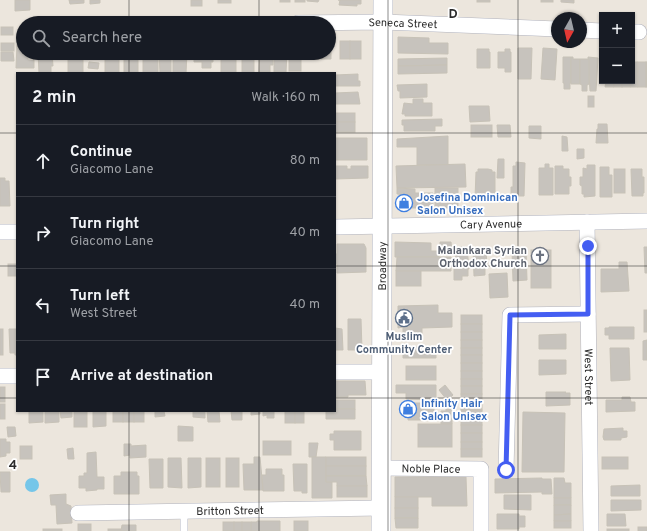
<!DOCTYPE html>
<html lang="en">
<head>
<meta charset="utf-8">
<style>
  :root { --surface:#171b24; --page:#20242c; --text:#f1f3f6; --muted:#9ea1a6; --line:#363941 }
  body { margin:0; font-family:Overpass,sans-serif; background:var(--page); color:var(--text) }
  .controls { position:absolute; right:12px; top:12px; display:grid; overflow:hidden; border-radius:0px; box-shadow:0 1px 3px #0004 }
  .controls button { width:36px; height:36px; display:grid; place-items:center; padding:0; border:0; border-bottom:1px solid var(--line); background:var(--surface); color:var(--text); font:20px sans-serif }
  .compass { position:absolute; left:551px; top:12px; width:36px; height:36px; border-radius:50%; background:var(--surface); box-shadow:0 1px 3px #0004; rotate:188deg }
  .stop { position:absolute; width:12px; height:12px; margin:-9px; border:3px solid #445ef2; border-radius:50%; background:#fff }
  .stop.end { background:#445ef2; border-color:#fff; box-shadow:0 1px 4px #0008 }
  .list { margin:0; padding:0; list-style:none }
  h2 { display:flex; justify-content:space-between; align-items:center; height:52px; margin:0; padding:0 16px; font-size:17px }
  h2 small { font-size:13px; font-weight:400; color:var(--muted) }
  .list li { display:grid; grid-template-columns:26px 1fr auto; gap:12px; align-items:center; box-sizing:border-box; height:72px; padding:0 16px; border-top:1px solid var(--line) }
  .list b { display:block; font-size:15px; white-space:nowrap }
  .list p { margin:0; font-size:13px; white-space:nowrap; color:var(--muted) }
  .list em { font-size:13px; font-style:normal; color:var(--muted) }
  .icon { flex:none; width:22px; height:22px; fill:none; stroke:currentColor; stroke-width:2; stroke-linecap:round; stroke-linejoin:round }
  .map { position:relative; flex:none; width:647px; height:531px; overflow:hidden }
  .search { position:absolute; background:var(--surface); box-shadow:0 1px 3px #0004; left:16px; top:16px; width:320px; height:44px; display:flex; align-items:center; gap:10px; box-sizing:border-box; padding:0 14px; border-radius:22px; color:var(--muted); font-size:15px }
  .panel { position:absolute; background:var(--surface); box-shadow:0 1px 3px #0004; left:16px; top:72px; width:320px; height:340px; border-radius:0px }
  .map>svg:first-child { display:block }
</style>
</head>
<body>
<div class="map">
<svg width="647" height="531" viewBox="0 0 647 531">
  <rect width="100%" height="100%" fill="#ece6dd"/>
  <circle fill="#75c6e9" cx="32" cy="485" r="7"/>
  <g fill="#c7c3bd" stroke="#c7c2b7">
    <path d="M15 0H30V10L15 11Z"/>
    <path d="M69 0H84V3L70 4Z"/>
    <path d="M90 0H100V3L90 4Z"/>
    <rect x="191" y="0" width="11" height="6"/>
    <rect x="218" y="0" width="13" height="3"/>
    <rect x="280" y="0" width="10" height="2"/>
    <rect x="295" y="0" width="10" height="2"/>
    <path d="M307 0H319L318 2 307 1Z"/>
    <path d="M338 0H361V4H357V6L339 5 340 0Z"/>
    <rect x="477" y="0" width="13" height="2"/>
    <rect x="541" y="0" width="12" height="2"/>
    <path d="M561 0H574V3L561 2Z"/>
    <rect x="1" y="27" width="12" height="8"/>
    <path d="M398 37 429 38V43H448V54L398 53Z"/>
    <path d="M329 41H331V59H321V53H329Z"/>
    <rect x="340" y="41" width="10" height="18"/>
    <rect x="350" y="41" width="11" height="18"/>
    <rect x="1" y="43" width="13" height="8"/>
    <path d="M17 44H23V53H28V60H34V68H16Z"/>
    <path d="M518 48H532L531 79H518Z"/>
    <path d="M543 48 557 49 555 80 541 79Z"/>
    <path d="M477 49H489V52H490V68H477Z"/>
    <path d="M505 49H510V52H511V72H505V68H498V52H505Z"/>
    <path d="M1 52H13L14 61H1Z"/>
    <path d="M38 53H52L53 66H51V73H39Z"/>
    <rect x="68" y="53" width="15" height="20"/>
    <rect x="105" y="53" width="14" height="20"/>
    <rect x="124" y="53" width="14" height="20"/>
    <rect x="143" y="53" width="15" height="20"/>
    <path d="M159 53H171V73H160Z"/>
    <path d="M173 53H187L186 73H173Z"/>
    <path d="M194 53H213V62H211V68H202V62H194Z"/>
    <rect x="221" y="53" width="15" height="20"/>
    <rect x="242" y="53" width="12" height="20"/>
    <path d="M260 53H270V56H273V65H270V72H259Z"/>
    <path d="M274 53H287L286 72H274Z"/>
    <rect x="289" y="53" width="12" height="18"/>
    <rect x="310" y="53" width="11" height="6"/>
    <path d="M563 57H571V83H570V89H564V83H563Z"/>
    <path d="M571 57H573V59H580V84H571Z"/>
    <path d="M588 57 598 58 596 91H590Z"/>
    <path d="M447 58V65L398 66V59Z"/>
    <path d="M580 59H589V84L587 85V91H582V85L580 84Z"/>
    <path d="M89 62 99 63 98 69 88 68Z"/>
    <path d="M632 62H638V87H630V81H632Z"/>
    <rect x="638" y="62" width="8" height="25"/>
    <rect x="646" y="62" width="1" height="25"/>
    <path d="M447 65V73L398 74V66Z"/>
    <path d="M358 74V81H360V86H335V75Z"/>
    <path d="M606 81H614V87H605Z"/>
    <rect x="614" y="81" width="8" height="6"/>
    <rect x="622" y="81" width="8" height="6"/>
    <path d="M427 84V97L400 98V91H398L397 85Z"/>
    <path d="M358 92 360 104H335V93Z"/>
    <rect x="588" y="96" width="6" height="11"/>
    <path d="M413 99H423V103H432V116H405V114H402L404 103 413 104Z"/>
    <path d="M469 106H489L490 121 470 122Z"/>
    <rect x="335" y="113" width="20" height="9"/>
    <path d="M442 119V126H435V131H404V125H402V120Z"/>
    <rect x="335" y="122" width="20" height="10"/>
    <path d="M598 124H607L608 143H596L597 129H598Z"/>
    <rect x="471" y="125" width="21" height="12"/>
    <path d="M497 125H510L511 137H498Z"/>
    <path d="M529 126H541V139L529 138Z"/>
    <path d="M448 136V165H417V147H397V139Z"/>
    <path d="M562 136 567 137 568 151H562Z"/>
    <path d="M335 138H367V160H336Z"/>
    <path d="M577 149H584V158L577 159Z"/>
    <path d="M498 159H504V178H497Z"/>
    <path d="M516 162 525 163 524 196H511V187H513V166H516Z"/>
    <path d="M465 164 466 187 397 188 396 166Z"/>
    <path d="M545 164H549V168H553V195H539V168H545Z"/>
    <path d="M587 165H595V196L584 197V194H582V186L580 185V177H583V168L587 169Z"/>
    <path d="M335 166H347V169H351V166H368V178L335 179Z"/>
    <path d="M555 166H563V169H569V177H571V186H569V194H555Z"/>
    <path d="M600 167H609V175H612V197H600Z"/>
    <path d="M478 169H488L492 170V172H495V198H475L476 172H478Z"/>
    <rect x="614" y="169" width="11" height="24"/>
    <path d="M631 169H642V177H644V193H643V196H632Z"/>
    <path d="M0 178H5V181H9L10 206H0Z"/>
    <path d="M397 188 415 189V193H433V208H399V194H397Z"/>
    <rect x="435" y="188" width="23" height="20"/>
    <path d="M395 242 431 243V251H439V257H395Z"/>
    <path d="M440 242H451L452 253 440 254Z"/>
    <path d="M337 244H364L366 248V272L337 273V264H335V254H337Z"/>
    <path d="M459 247H467L469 269H468V276H462V280H454V268H456L455 251 456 249 459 248Z"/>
    <path d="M644 247H647V273H645Z"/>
    <path d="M486 248 487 267H485V275L474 276 473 249Z"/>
    <path d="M526 249 527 280 513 281 512 250Z"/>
    <rect x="531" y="250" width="20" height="38"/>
    <path d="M397 257H451V271H396Z"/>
    <path d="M619 262H627L629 291 601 292V269H619Z"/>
    <rect x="8" y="264" width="9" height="12"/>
    <rect x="396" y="271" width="25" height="15"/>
    <path d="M507 273 508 297 490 298 489 274Z"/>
    <path d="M438 305V313H452V327L422 328V338H403V327L398 328V306Z"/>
    <rect x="644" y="310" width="3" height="22"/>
    <rect x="461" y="315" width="21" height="9"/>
    <path d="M348 319H361L362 350H348Z"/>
    <rect x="461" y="324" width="21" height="8"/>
    <path d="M609 327H634V339H609V335H605V328H609Z"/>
    <path d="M335 328 342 329 343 350H335Z"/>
    <rect x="0" y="329" width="3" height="26"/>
    <path d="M9 329H17V355H15V353H10Z"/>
    <rect x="461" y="332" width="21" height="8"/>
    <path d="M566 334V349H539V335Z"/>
    <rect x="461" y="340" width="21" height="8"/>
    <path d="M647 340V360H643V341Z"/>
    <path d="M402 347H436V358H403V353H402Z"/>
    <rect x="461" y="348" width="21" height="7"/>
    <path d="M610 348H629L630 380 611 381Z"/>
    <rect x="461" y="355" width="21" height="8"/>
    <path d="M539 360H566V374L539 375Z"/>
    <rect x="461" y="363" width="21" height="8"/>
    <rect x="406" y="366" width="30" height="14"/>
    <rect x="461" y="371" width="21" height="8"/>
    <rect x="461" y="379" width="21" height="7"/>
    <path d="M335 381H365L366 395H348V397H335Z"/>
    <path d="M396 385H436V400L406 399V393H396Z"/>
    <path d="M445 385 453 395 447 400 439 390Z"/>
    <rect x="461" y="386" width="21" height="8"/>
    <rect x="0" y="387" width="5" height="15"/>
    <path d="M546 392H566L565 393H570V405L546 406Z"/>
    <rect x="461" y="394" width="21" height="8"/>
    <path d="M622 397H630L631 402H635V411L606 412V400H622Z"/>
    <rect x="335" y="400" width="20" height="9"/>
    <rect x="461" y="402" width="21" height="8"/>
    <path d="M404 403H434V420H408V414H404Z"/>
    <rect x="0" y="404" width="5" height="15"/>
    <path d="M335 409H355V419H326V411H335Z"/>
    <path d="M446 409H452V424H441V411H446Z"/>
    <rect x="461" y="410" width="21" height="8"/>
    <path d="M29 411H43V422L29 423Z"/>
    <path d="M45 411H59V422L45 423Z"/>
    <path d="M60 411H72V417L61 418Z"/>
    <rect x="74" y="411" width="13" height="16"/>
    <path d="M93 411H106V426L93 427Z"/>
    <rect x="113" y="411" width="10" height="11"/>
    <rect x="123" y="411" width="11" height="11"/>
    <rect x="134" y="411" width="10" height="11"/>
    <path d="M155 411H164L165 416 155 417Z"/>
    <path d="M193 411H205V418L193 417Z"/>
    <path d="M207 411H219L220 422H208Z"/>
    <path d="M231 411H242V420H232Z"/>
    <path d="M251 411H260V414L251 415Z"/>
    <path d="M263 411H274V418H267V415L263 416Z"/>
    <rect x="285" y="411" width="10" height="12"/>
    <rect x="295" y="411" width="9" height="12"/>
    <path d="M523 412 565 413 564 472H522Z"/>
    <rect x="461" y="418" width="21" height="7"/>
    <rect x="418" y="424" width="34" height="23"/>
    <rect x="461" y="425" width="21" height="8"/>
    <path d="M178 426 193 427V441H178Z"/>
    <path d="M7 427H15L16 436 8 437Z"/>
    <path d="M623 428V431H627V437L621 438V440H604L603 437 604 429Z"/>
    <path d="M334 431H361V450H334V440H330V434H334Z"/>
    <rect x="461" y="433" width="21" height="9"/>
    <path d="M0 439H6V442H10V453H6V456L0 457Z"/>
    <rect x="263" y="441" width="28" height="14"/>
    <rect x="461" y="442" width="21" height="7"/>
    <path d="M309 443H318L316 457H309Z"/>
    <path d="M124 444H131V446L146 445V457L130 458V455L124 456Z"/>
    <rect x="20" y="446" width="12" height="13"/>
    <path d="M73 448 74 459H68L67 449Z"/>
    <rect x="461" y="449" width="21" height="8"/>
    <path d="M96 452 97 477H104V489H97V490L86 491V488H79V476H84V473H87V453Z"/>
    <path d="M254 457H260L263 490H244L243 464H254Z"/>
    <path d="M312 457H326V482H332V498H312Z"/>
    <rect x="326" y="457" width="40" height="9"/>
    <rect x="602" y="457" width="26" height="12"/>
    <path d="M168 458H181L182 488 168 487Z"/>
    <path d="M188 458H201V487L188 488Z"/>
    <rect x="206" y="458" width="14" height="29"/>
    <rect x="226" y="458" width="13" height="29"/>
    <path d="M149 459H163V488H150Z"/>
    <path d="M293 464H307V493H302V491H294Z"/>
    <rect x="326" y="466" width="40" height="10"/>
    <path d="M266 469H282V475H284V491H263L262 475H266Z"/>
    <path d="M0 472H10V492H1Z"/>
    <path d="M121 472H137V476H139V494H114V476H121Z"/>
    <path d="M326 476H366L367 486H337V482H326Z"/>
    <path d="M395 477H466L467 506H432V497H395Z"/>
    <path d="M542 478V479H551L552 494H542V492L495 493V479Z"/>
    <path d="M554 478H564L565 483H571V498H554Z"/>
    <path d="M640 485V496H611V486Z"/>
    <rect x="337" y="486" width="30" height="11"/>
    <path d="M66 494V504L71 506 72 523 57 524 56 505H51L50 495Z"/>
    <path d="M504 495H531V510L504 509Z"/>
    <rect x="395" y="497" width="23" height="11"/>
    <rect x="554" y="498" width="17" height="7"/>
    <path d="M611 500H641V510L611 511Z"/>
    <path d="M554 505H571V514L554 515Z"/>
    <rect x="395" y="508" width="23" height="10"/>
    <path d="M497 514H519V516H525V527H519V529H497Z"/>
    <path d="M571 514V521H554V515Z"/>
    <path d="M607 514H625L626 526H607Z"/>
    <path d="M395 518H418V528H396Z"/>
    <path d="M257 521H280V531H251V522H257Z"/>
    <rect x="294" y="521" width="14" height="10"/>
    <rect x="554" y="521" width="17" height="7"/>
    <rect x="223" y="522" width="11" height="9"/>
    <rect x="234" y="522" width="8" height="9"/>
    <rect x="242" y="522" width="9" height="9"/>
    <rect x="78" y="524" width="13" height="7"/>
    <path d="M122 525H136V531H121Z"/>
    <rect x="638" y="527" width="9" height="4"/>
    <rect x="43" y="529" width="19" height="2"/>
    <rect x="108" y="529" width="13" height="2"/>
    <rect x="607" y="529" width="22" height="2"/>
  </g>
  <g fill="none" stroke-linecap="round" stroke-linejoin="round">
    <g stroke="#b1b3be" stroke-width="8">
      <path id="service" d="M184 511V531"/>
    </g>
    <g stroke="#b1b3be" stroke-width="16">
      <g id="minor">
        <path id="s1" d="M298 23 383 22 557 29"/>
        <path d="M581 30 602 31"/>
        <path d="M632 32H639"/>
        <path id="s2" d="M587 222 591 531"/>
        <path id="s3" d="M335 227 647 221"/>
        <path d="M0 232H17"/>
        <path d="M335 372H382"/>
        <path d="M0 376H17"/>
        <path id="s4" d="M381 468 481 469V531"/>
        <path d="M506 470 510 315 588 314"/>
        <path id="s5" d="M78 513 381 508"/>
      </g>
    </g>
    <g stroke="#b1b3be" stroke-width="20">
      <g id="tertiary">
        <path id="s6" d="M381 531 383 0"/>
      </g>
    </g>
    <use href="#service" stroke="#fff" stroke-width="7"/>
    <use href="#minor" stroke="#fff" stroke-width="15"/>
    <use href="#tertiary" stroke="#fff" stroke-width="19"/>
  </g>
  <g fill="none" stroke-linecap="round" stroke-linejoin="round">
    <path stroke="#445ef2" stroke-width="5" d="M506 470 510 315 588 314V246"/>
  </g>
  <path fill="none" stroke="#2b2b2b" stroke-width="1" stroke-opacity="0.55" d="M129 0V23M259 0V23M388 0V531M518 0V531M129 53V73M259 53V73M0 133H17M335 133H647M0 266H17M335 266H647M0 398H17M335 398H647M129 411V531M259 411V531"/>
  <defs>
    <g id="shop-ring" transform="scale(0.9)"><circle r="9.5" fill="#fff" stroke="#3f7fe0" stroke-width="1.5"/><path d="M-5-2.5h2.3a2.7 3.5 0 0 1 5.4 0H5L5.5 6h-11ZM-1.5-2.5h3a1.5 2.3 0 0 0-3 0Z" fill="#3f7fe0"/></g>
    <g id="church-ring" transform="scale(0.9)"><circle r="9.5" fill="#fff" stroke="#6b7280" stroke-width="1.5"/><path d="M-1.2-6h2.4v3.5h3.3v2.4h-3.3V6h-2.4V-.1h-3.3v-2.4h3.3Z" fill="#6b7280"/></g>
    <g id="civic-ring" transform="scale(0.9)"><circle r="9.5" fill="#fff" stroke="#5c6f8a" stroke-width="1.5"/><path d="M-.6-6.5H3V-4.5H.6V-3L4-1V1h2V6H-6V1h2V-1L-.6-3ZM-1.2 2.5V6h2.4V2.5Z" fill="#5c6f8a"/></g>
  </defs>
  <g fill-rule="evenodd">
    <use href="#shop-ring" x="404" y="203"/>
    <use href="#church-ring" x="540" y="256"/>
    <use href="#civic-ring" x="404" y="318"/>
    <use href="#shop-ring" x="408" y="409"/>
  </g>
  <g text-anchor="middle" stroke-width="3.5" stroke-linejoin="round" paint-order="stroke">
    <g font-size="11" fill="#2b2b2b" stroke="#fff">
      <text dy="4" stroke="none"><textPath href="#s1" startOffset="105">Seneca Street</textPath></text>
      <text dy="4" stroke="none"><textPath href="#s3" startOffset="156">Cary Avenue</textPath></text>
      <text dy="4" stroke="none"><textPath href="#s6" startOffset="265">Broadway</textPath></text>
      <text dy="4" stroke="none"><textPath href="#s2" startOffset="155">West Street</textPath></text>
      <text dy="4" stroke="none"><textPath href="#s4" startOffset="50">Noble Place</textPath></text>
      <text dy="4" stroke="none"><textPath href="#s5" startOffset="152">Britton Street</textPath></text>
    </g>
    <g font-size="11" font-weight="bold" fill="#366cbe" stroke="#fff" text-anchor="start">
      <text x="417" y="201">Josefina Dominican<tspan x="417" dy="13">Salon Unisex</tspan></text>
      <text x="421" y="407">Infinity Hair<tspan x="421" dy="13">Salon Unisex</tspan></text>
    </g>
    <g font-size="11" font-weight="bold" fill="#5b616d" stroke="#fff" text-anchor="end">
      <text x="527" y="254">Malankara Syrian<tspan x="527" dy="13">Orthodox Church</tspan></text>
    </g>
    <g font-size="11" font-weight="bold" fill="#4e5e75" stroke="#fff">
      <text x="404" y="340">Muslim<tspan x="404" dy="13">Community Center</tspan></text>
    </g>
  </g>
  <g font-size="13" text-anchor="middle" font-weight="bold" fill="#2b2b2b" stroke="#fff" stroke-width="3.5" stroke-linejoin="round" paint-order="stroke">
    <text x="453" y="18">D</text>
    <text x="13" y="469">4</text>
  </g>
</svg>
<div class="controls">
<button>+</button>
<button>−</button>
</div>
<svg class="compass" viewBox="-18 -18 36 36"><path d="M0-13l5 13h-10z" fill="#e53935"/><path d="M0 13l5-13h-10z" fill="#9ea1a6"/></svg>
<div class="stop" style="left:506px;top:470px"></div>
<div class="stop end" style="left:588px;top:246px"></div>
<div class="search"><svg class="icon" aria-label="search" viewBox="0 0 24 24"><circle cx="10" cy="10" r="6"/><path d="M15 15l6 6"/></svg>Search here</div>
<section class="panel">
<h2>2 min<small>Walk · 160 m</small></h2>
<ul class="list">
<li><svg class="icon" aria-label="ahead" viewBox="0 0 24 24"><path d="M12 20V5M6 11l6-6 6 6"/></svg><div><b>Continue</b><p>Giacomo Lane</p></div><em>80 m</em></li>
<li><svg class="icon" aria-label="right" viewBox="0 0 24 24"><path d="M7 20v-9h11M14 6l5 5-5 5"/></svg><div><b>Turn right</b><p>Giacomo Lane</p></div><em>40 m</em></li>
<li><svg class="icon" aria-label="left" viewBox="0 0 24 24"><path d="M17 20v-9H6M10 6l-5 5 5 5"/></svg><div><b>Turn left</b><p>West Street</p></div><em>40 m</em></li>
<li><svg class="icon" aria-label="arrive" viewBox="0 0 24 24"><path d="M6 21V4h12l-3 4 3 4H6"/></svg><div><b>Arrive at destination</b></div></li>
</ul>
</section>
</div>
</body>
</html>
